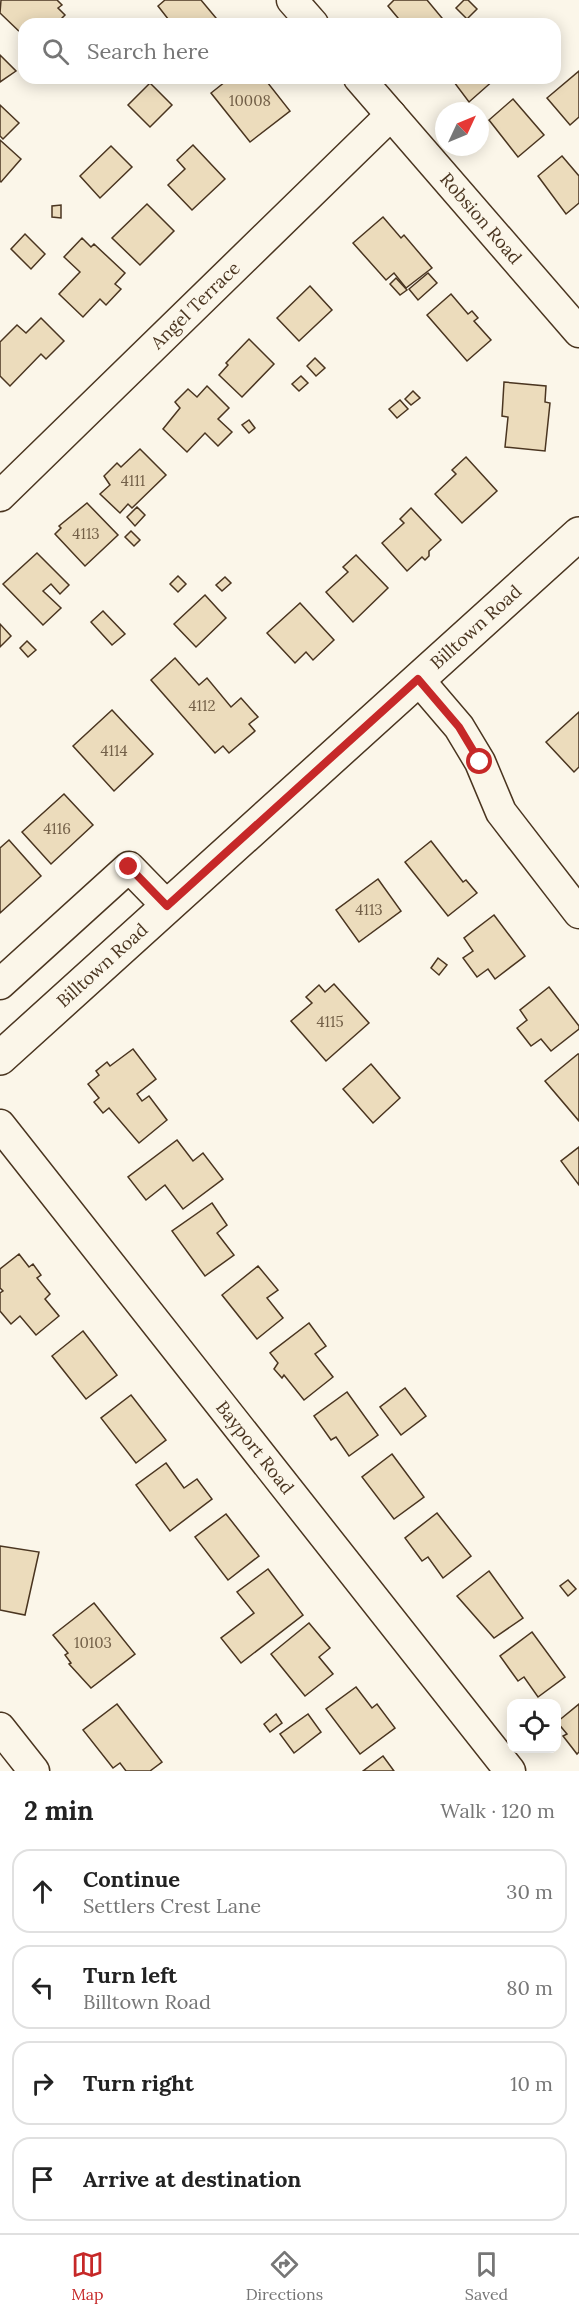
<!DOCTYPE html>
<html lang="en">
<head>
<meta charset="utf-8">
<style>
  :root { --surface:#fff; --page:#f6f6f6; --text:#222; --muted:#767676; --line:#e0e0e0; --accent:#c62828 }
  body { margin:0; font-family:Lora,serif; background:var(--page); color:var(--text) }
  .controls { position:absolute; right:18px; bottom:18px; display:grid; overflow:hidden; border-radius:12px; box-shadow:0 3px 15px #0003 }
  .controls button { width:54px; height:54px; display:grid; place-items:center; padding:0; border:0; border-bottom:2px solid var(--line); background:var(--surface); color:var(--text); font:30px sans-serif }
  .compass { position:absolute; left:435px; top:102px; width:54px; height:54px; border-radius:50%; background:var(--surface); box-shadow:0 3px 15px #0003; rotate:46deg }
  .stop { position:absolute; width:18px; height:18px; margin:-14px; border:4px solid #c62828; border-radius:50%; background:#fff }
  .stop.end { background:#c62828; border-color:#fff; box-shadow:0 2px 6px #0008 }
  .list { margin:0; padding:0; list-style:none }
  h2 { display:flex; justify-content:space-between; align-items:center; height:78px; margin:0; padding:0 24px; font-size:26px }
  h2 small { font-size:20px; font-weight:400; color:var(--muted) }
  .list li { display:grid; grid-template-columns:39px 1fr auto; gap:18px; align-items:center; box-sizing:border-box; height:84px; margin:0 12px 12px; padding:0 12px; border:2px solid var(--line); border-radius:18px }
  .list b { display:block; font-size:22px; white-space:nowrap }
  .list p { margin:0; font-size:20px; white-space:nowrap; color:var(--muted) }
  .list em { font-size:20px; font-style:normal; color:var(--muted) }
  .icon { flex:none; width:33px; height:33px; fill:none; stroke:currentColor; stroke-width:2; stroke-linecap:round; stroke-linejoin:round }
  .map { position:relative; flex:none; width:579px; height:1771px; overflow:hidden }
  .search { position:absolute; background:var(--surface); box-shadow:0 3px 15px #0003; left:18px; right:18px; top:18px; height:66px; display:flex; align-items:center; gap:15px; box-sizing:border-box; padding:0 21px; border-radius:18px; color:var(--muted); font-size:22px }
  .sheet { height:462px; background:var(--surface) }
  nav { display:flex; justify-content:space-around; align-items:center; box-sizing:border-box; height:84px; border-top:2px solid var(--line); background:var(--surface); font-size:16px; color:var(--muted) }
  nav a { display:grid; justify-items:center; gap:3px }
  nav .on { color:var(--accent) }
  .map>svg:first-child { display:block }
</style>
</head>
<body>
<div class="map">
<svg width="579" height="1771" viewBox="0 0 579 1771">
  <rect width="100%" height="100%" fill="#fbf6e9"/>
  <g fill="#ecdcbc" stroke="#4a3520" stroke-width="1.5">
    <path d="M57 0 62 5 58 8 65 15 56 24H24V36L0 13 1 0Z"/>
    <path d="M165 0H201L221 24H172L158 6Z"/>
    <path d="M394 0H427L447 24H403L388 6Z"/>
    <path d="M464 0H468L477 9 467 19 456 8Z"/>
    <path d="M0 55 16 71 0 82Z"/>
    <path d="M579 71V117L570 125 547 98Z"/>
    <path d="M251 78 253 80 264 78 290 111 250 142 211 93 230 78Z"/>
    <path d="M451 78H493L495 79 469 102Z"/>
    <path d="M150 83 172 105 150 127 128 105Z"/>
    <path d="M513 99 544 135 518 157 489 120Z"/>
    <path d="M0 105 19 123 3 139 0 136Z"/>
    <path d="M0 140 21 159 1 182 0 181Z"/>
    <path d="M193 145 225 179 192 210 168 185 185 169 177 160Z"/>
    <path d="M111 146 132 167 100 198 80 176Z"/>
    <path d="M562 156 579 176V203L566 214 538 176Z"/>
    <path d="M147 204 174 231 140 265 112 238Z"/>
    <path d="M61 205V218L52 217V206Z"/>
    <path d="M383 217 401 238 404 235 432 268 406 288 394 273 386 280 353 243Z"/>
    <path d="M25 234 45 254 31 269 11 249Z"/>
    <path d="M82 238 91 247 94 244 125 273 115 284 121 289 106 305 100 299 83 317 59 294 80 272 64 257Z"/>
    <path d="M428 273 437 283 418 300 409 289Z"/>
    <path d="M396 278 407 290 400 295 390 284Z"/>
    <path d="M310 286 332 310 299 341 277 318Z"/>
    <path d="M451 294 468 314 472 311 478 318 474 321 491 340 467 361 427 315Z"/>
    <path d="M41 318 64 341 46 359 41 354 10 386 0 376V342L17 325 26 333Z"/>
    <path d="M249 339 274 364 242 397 219 375 228 365 226 363Z"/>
    <path d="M315 358 325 368 316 376 307 366Z"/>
    <path d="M301 376 308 383 299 391 292 384Z"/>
    <path d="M504 382 546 386 545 402 550 403 545 451 505 447 508 417 502 416Z"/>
    <path d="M207 386 229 408 218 419 232 432 218 446 205 433 187 452 163 429 180 408 175 402 188 389 197 397Z"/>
    <path d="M413 391 420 398 411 405 405 399Z"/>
    <path d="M400 400 408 409 397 418 389 409Z"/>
    <path d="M249 420 255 428 249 433 242 425Z"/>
    <path d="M140 449 166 475 132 508 128 504 120 513 100 494 110 485 104 476 117 463 121 467Z"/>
    <path d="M466 457 497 491 462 523 435 494 456 474 452 470Z"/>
    <path d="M87 503 118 535 85 566 55 534 61 528 59 526Z"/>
    <path d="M137 507 145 515 135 526 127 517Z"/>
    <path d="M411 508 441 540 429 551V556L425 560 422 557 407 571 382 543 404 523 400 519Z"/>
    <path d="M131 531 140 540 134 546 125 537Z"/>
    <path d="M37 553 69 585 60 594 51 584 43 591 61 608 43 625 3 584Z"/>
    <path d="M356 555 388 588 353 622 326 592 348 572 343 567Z"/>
    <path d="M178 576 186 584 178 592 170 584Z"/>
    <path d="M225 577 231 583 222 591 216 585Z"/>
    <path d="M205 595 226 618 196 647 174 624Z"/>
    <path d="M300 603 334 640 313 660 306 652 295 663 267 633Z"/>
    <path d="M103 611 125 634 112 645 91 622Z"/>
    <path d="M0 624 11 636 0 647Z"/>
    <path d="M27 641 36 650 28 657 20 648Z"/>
    <path d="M175 658 199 685 207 678 231 707 241 698 258 717 249 724 255 731 229 753 223 746 215 753 151 680Z"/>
    <path d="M112 710 153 754 114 791 73 746Z"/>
    <path d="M579 712V767L574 772 546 742Z"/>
    <path d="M64 794 93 825 51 864 22 832Z"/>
    <path d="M9 840 41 876 0 913V848Z"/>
    <path d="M431 841 463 882 466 880 477 893 448 916 405 862Z"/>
    <path d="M378 879 401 911 359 942 336 910Z"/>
    <path d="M494 915 525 956 495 979 488 969 477 977 463 958 473 951 464 938Z"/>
    <path d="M438 958 447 965 439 975 431 968Z"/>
    <path d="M334 984 369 1023 326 1061 291 1021 312 1003 306 997 319 985 325 992Z"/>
    <path d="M549 987 579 1026V1029L551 1051 541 1039 531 1046 517 1028 527 1020 520 1010Z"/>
    <path d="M133 1049 156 1079 137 1094 142 1101 149 1096 167 1120 139 1143 109 1108 103 1113 94 1102 99 1098 88 1084 99 1075 96 1071 107 1062 110 1066Z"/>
    <path d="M578 1054H579V1121L545 1081Z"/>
    <path d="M371 1064 400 1098 373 1123 343 1089Z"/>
    <path d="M177 1140 193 1161 203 1153 223 1179 183 1209 165 1185 146 1200 128 1177Z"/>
    <path d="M579 1147V1185L561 1161Z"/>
    <path d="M212 1203 227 1225 217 1233 234 1255 205 1276 172 1231Z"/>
    <path d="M19 1254 29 1267 33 1264 41 1275 37 1278 50 1294 45 1299 59 1316 36 1335 20 1316 11 1324 0 1311V1293L3 1291 0 1288V1269Z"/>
    <path d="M258 1266 278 1290 267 1298 283 1318 257 1339 222 1295Z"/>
    <path d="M309 1323 326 1346 315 1354 333 1377 304 1400 284 1375 282 1378 274 1369 278 1363 270 1353Z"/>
    <path d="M83 1331 117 1375 86 1399 52 1356Z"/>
    <path d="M405 1388 426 1416 401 1435 380 1407Z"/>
    <path d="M347 1392 378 1435 349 1456 336 1437 331 1440 314 1416Z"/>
    <path d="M131 1395 166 1440 136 1463 101 1418Z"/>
    <path d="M392 1454 424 1497 394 1519 362 1477Z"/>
    <path d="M166 1463 184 1488 197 1479 212 1499 170 1531 136 1485Z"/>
    <path d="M437 1513 471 1556 443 1578 428 1557 422 1561 405 1538Z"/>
    <path d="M226 1514 259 1556 228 1580 195 1537Z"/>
    <path d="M0 1546 39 1552 25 1615 0 1610Z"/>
    <path d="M268 1569 303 1615 241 1663 221 1638 254 1613 237 1592Z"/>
    <path d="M489 1571 523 1618 494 1638 457 1596Z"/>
    <path d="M568 1580 576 1589 568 1596 560 1586Z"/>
    <path d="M94 1603 135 1654 91 1688 69 1664 71 1663 65 1655 68 1653 53 1635Z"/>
    <path d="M309 1623 330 1648 319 1657 333 1674 305 1696 271 1654Z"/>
    <path d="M532 1632 565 1677 538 1697 524 1677 518 1681 500 1656Z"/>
    <path d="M356 1687 372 1708 377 1704 395 1728 360 1754 326 1709Z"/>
    <path d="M117 1704 162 1762 150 1771H126L120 1763 113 1768 83 1730Z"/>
    <path d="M579 1704V1752L577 1754 563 1736 567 1734 557 1722Z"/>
    <path d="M276 1714 282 1723 270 1732 264 1724Z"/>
    <path d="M308 1714 321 1732 294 1753 280 1734Z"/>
    <path d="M383 1756 394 1771H363Z"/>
  </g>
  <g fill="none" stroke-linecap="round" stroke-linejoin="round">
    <g stroke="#4a3520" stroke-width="33">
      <g id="minor">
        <path d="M292 0 313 24"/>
        <path id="s1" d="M359 78 579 332"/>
        <path id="s2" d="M0 496 391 115"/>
        <path d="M418 679 459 727 480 762 501 812 579 913"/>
        <path d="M0 984 129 867 167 906"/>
        <path id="s3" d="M0 1125 510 1771"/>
        <path d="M0 1728 34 1771"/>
      </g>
    </g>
    <g stroke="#4a3520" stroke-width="36">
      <g id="major">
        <path id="s4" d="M0 1058 579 534"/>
      </g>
    </g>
    <use href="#minor" stroke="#fbf6e9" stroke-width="30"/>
    <use href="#major" stroke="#fbf6e9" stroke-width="33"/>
  </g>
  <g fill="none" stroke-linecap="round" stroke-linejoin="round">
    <path stroke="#c62828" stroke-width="8" d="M129 867 167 906 418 679 459 727 480 762"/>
  </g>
  <g text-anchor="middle" stroke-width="4.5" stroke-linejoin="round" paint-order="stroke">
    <g font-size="15" fill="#725f47">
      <text x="250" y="106">10008</text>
      <text x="133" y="486">4111</text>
      <text x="86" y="539">4113</text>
      <text x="202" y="711">4112</text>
      <text x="114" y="756">4114</text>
      <text x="57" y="834">4116</text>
      <text x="369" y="915">4113</text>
      <text x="330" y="1027">4115</text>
      <text x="93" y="1648">10103</text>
    </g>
    <g font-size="18" fill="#4a3520" stroke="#fbf6e9">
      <text dy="6" stroke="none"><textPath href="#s1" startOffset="186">Robsion Road</textPath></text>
      <text dy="6" stroke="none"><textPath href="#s2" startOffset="273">Angel Terrace</textPath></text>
      <text dy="6" stroke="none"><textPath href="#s4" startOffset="642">Billtown Road</textPath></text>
      <text dy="6" stroke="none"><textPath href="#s4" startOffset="138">Billtown Road</textPath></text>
      <text dy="6" stroke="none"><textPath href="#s3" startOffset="411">Bayport Road</textPath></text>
    </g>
  </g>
</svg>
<div class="controls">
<button><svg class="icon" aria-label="locate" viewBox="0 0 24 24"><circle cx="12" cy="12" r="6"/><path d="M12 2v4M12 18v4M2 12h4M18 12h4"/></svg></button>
</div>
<svg class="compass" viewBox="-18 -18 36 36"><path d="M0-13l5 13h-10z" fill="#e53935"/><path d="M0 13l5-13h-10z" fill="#767676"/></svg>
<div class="stop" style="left:480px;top:762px"></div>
<div class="stop end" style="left:129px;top:867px"></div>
<div class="search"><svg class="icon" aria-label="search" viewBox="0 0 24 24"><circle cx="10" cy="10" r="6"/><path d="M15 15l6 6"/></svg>Search here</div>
</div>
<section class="sheet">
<h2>2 min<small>Walk · 120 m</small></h2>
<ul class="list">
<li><svg class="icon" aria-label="ahead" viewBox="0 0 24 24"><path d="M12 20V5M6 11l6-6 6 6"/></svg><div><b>Continue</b><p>Settlers Crest Lane</p></div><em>30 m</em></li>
<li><svg class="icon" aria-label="left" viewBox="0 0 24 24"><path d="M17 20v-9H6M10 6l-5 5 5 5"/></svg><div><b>Turn left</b><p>Billtown Road</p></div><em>80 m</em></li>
<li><svg class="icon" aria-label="right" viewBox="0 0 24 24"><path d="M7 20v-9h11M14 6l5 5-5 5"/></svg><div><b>Turn right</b></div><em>10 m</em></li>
<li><svg class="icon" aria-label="arrive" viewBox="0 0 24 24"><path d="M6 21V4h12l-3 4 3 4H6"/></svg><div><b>Arrive at destination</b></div></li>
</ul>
</section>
<nav>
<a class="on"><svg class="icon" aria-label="map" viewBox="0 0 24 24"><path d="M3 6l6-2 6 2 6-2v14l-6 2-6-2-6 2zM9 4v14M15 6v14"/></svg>Map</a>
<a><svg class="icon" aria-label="directions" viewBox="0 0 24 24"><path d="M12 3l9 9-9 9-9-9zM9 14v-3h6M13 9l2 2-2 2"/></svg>Directions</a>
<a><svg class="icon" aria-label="saved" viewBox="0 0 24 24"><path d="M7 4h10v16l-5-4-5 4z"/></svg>Saved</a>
</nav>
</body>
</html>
